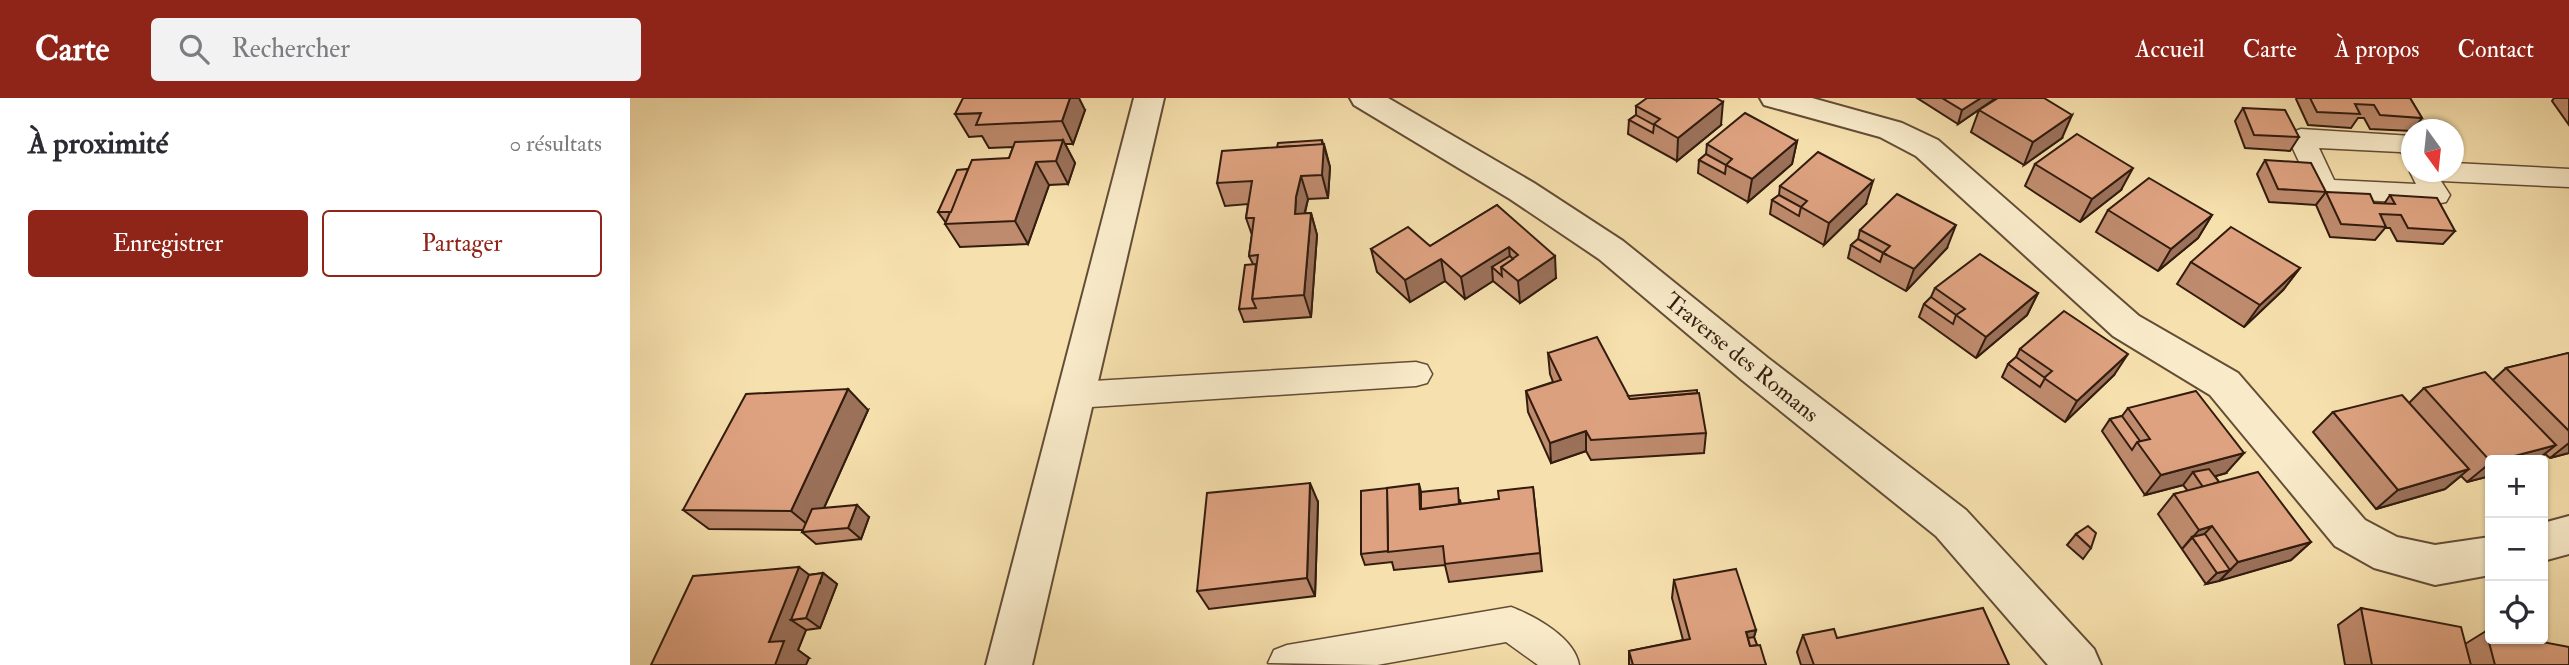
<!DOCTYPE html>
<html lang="fr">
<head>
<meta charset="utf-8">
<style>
  :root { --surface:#fff; --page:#f2f2f3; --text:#2b2b33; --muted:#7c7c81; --line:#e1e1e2; --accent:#8f2418 }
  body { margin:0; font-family:"IM FELL Double Pica",serif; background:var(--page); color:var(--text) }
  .controls { position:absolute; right:21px; bottom:21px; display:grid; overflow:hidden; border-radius:7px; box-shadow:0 2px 5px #0004 }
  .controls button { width:63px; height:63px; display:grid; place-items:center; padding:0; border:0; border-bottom:2px solid var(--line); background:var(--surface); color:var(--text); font:35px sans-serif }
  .compass { position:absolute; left:1771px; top:21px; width:63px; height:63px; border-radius:50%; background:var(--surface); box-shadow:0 2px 5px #0004; rotate:165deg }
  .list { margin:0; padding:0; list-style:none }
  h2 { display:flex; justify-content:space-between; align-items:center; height:91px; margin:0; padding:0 28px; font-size:30px }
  h2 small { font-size:23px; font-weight:400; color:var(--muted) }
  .actions { display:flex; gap:14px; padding:21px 28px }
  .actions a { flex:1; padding:16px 0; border:2px solid var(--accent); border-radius:7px; text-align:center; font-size:24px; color:var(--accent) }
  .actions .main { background:var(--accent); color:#fff }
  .icon { flex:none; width:38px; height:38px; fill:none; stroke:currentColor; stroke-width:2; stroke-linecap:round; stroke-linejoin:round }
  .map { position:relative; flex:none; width:1939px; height:567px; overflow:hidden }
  header { display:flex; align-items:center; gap:42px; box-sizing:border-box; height:98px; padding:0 35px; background:var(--accent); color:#fff }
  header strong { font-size:33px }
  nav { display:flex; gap:38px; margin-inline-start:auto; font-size:24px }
  .search { width:490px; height:63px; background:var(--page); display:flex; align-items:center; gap:18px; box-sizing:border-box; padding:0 24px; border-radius:7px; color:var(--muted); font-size:26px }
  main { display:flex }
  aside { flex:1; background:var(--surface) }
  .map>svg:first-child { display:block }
</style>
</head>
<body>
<header>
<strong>Carte</strong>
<div class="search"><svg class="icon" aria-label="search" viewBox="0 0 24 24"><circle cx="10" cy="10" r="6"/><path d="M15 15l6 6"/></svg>Rechercher</div>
<nav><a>Accueil</a><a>Carte</a><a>À propos</a><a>Contact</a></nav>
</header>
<main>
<aside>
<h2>À proximité<small>0 résultats</small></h2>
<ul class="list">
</ul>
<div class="actions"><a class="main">Enregistrer</a><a>Partager</a></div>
</aside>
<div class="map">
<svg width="1939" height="567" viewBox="0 0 1939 567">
  <rect width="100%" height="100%" fill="#f6e0ad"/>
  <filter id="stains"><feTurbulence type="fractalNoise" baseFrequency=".00286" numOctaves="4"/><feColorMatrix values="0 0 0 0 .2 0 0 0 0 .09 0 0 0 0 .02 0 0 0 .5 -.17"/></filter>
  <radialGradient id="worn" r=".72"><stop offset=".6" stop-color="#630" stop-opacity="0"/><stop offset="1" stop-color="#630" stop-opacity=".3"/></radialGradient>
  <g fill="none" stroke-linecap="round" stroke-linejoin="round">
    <g stroke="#634d36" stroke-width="3">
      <g id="service">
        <path d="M1671 31 1782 38V61L1770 54 1689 50 1704 82 1786 86 1780 74 1782 71V74H1824V65L1939 71V89L1811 83 1820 97 1816 104 1806 106 1695 100 1685 98 1658 40 1662 34Z"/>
        <path d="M786 264 797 267 802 276 797 285 786 288 446 310 435 306 430 297 435 288 446 284Z"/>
        <path d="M881 509C905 518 945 540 949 567H908L876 544 747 567 638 565 644 552 657 547Z"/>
      </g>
    </g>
    <g stroke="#634d36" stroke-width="4">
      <g id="minor">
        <path d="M504 0H534L402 567H356Z"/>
        <path d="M720 0H758L904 85 993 143 1138 260 1336 412 1464 551 1471 567H1418L1306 438 1112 282 969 161 880 101 724 7Z"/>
        <path d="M1130 0H1182L1272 25 1308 42 1509 218 1608 275 1735 422 1767 439 1805 447 1860 439V477L1805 487 1744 470 1705 448 1580 297 1483 238 1286 58 1250 39 1134 7Z"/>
        <path d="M1939 418V456L1913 463V425Z"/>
      </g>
    </g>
    <use href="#service" fill="#f9ebca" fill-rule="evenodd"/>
    <use href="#minor" fill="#f9ebca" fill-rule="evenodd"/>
  </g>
  <g fill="#bf8b6e" stroke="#321c0e" stroke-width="2">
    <path d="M1287 0H1366L1328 26Z"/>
    <path d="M1667 0H1780L1792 20 1783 32H1782V33L1740 31 1734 20H1728L1721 30 1678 27 1666 1Z"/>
    <path d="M1924 0H1939V27L1922 3Z"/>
    <path d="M1006 8 1091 27 1047 63 998 36 999 22 1006 17Z"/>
    <path d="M1613 10 1669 39 1660 53 1615 50 1605 23Z"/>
    <path d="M455 12 443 46H435L445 65 438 86 419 87 398 146 330 149 315 126 316 125 308 114 338 71 379 60 383 49 359 50 352 38 339 39 325 16Z"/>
    <path d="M1349 12 1432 40 1394 67 1341 34Z"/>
    <path d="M1167 43 1162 66 1118 104 1068 75 1069 62 1076 56 1077 46Z"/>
    <path d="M694 46 700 69 698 100 678 101 675 115H681L687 137 681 219 614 224 609 211 623 166 619 158 622 137 616 120 618 106 595 108 587 85Z"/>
    <path d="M1635 62 1696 94 1686 107 1639 104 1627 76Z"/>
    <path d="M1405 66 1491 92 1450 124 1395 88Z"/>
    <path d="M1150 88 1236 106 1194 147 1140 116 1142 102 1149 97Z"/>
    <path d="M1696 94 1744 105 1754 106 1760 97 1825 133 1813 146 1767 143 1760 130H1755L1745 142 1700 139 1686 107Z"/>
    <path d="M867 107 926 180 890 205 863 183 835 201 815 183 780 204 747 174 741 151 800 148Z"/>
    <path d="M1478 112 1582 117 1568 140 1528 173 1466 134Z"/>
    <path d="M1230 132 1317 150 1276 193 1218 160 1221 147 1228 141Z"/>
    <path d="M1561 164 1670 170 1653 192 1614 229 1547 186Z"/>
    <path d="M1305 190 1408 195 1397 217 1346 260 1289 219 1294 206 1301 199Z"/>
    <path d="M1390 251 1484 277 1435 324 1372 279 1378 266 1386 259Z"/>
    <path d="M918 255 998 298 1076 335 1074 355 961 362 956 353 921 365 898 314 896 293 923 284 920 276Z"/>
    <path d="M1939 255V355L1920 360 1915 356 1907 362H1860V378L1837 384 1831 378 1815 391 1746 411 1683 334 1703 314 1779 305 1794 290 1863 282 1876 270Z"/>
    <path d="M1498 310 1596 375 1585 378 1589 384 1681 444 1661 462 1576 486 1528 416 1544 396 1558 393 1553 387 1515 397 1472 333 1480 321 1492 318Z"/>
    <path d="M238 312 194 410 239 419 231 441 186 446 172 434 173 432 79 431 53 412Z"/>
    <path d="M903 389 912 473 819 484 815 467 764 472 762 464 735 467 731 456 757 390 791 394 830 402 831 406 869 401Z"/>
    <path d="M688 404 685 498 579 511 567 493Z"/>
    <path d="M1446 436 1461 450 1453 461 1437 447Z"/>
    <path d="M193 475 207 486 190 530 176 532 168 552 179 560 21 567 179 477Z"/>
    <path d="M1044 482 1126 532 1124 539 1127 547 1136 567H999V553L1053 542 1042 500Z"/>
    <path d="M1731 510 1835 546 1856 533 1939 567H1715L1708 527Z"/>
    <path d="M1173 537 1207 540 1379 567H1171L1167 554Z"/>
  </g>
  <g fill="#9b715a" stroke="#321c0e" stroke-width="2">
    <path d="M440 0H449L455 12 443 46 432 23Z"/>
    <path d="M1351 0H1366L1328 26 1332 12Z"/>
    <path d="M1093 4 1091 27 1047 63 1048 40Z"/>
    <path d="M1442 17 1432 40 1394 67 1403 44Z"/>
    <path d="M433 42 445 65 438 86 426 63Z"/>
    <path d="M692 42 700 69 698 100 692 77Z"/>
    <path d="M1167 43 1162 66 1118 104 1122 81Z"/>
    <path d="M406 64 419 87 398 146 385 123Z"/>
    <path d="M1503 70 1491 92 1450 124 1462 101Z"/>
    <path d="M671 78 678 101 673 121 665 116 666 99Z"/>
    <path d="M1243 83 1236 106 1194 147 1199 125Z"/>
    <path d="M681 115 687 137 681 219 674 197Z"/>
    <path d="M1582 117 1568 140 1528 173 1541 151Z"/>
    <path d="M1326 127 1317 150 1276 193 1284 171Z"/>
    <path d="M879 149 881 171 871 169H862L863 183 835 201 831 179Z"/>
    <path d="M925 158 926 180 890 205 888 183Z"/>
    <path d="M811 161 815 183 780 204 775 182Z"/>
    <path d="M1670 170 1653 192 1614 229 1630 207Z"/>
    <path d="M1408 195 1397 217 1346 260 1356 239Z"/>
    <path d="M1498 256 1484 277 1435 324 1447 303Z"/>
    <path d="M218 291 238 312 184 432 161 413Z"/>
    <path d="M956 333V353L921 365 920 345Z"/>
    <path d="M1939 345V355L1920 360Z"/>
    <path d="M1926 347 1907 362H1869Z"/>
    <path d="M1614 355 1596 375 1569 383 1563 374 1553 387 1515 397 1531 377Z"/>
    <path d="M1860 365V378L1837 384Z"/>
    <path d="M1839 371 1815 391 1746 411 1768 392Z"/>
    <path d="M680 385 688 404 685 498 677 480Z"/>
    <path d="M789 386 794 405V418L790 411Z"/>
    <path d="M227 407 239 419 231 441 218 430Z"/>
    <path d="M1582 428 1566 445 1562 439 1552 451 1569 432Z"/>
    <path d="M1681 444 1661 462 1589 483 1608 464Z"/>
    <path d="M169 469 190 485 193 475 207 486 190 530 176 520 161 522 176 532 168 552 179 560 176 567H145L139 544Z"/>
    <path d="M1600 472 1589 483 1576 486 1587 475Z"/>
    <path d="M1126 532 1121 549 1116 534Z"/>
  </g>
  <g fill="#dea280" stroke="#321c0e" stroke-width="2">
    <path d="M333 0H440L432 23 346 27 351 15 325 16Z"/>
    <path d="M1017 0H1086L1093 4 1048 40 1024 26 1030 21 1006 8Z"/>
    <path d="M1312 0H1351L1332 12Z"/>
    <path d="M1368 0H1414L1442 17 1403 44 1349 12Z"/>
    <path d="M1680 0H1780L1792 20 1750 17 1744 7 1725 6 1730 16 1687 14Z"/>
    <path d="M1613 10 1655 12 1669 39 1624 37Z"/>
    <path d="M1115 15 1167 43 1122 81 1096 67 1102 61 1077 46Z"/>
    <path d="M1006 17 1024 27 1023 35 999 22Z"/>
    <path d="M1447 36 1503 70 1462 101 1405 66Z"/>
    <path d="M433 42 426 63 406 64 385 123 315 126 342 62 379 60 385 44Z"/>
    <path d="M692 42V47L647 49 648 45Z"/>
    <path d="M694 46 692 77 671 78 666 99 665 116 681 115 674 197 622 201 628 157 619 158 624 120H616L622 83 587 85 592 53Z"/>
    <path d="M1188 54 1243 83 1199 125 1171 109 1177 103 1150 88Z"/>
    <path d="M1076 56 1096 67 1095 76 1069 62Z"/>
    <path d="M1635 62 1681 65 1696 94 1648 91Z"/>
    <path d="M338 71 321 114H308L327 72Z"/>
    <path d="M1519 80 1582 117 1541 151 1478 112Z"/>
    <path d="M1696 94 1740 96 1744 105 1765 106 1760 97 1807 100 1825 133 1778 130 1771 117 1750 116 1756 129 1711 126Z"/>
    <path d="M1267 96 1326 127 1284 171 1253 155 1260 148 1230 132Z"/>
    <path d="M1149 97 1171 109 1169 118 1142 102Z"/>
    <path d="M867 107 925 158 888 183 871 169 888 157 879 149 831 179 811 161 775 182 741 151 778 129 800 148Z"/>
    <path d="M1601 129 1670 170 1630 207 1561 164Z"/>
    <path d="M1228 141 1257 157 1253 155 1250 164 1221 147Z"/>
    <path d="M1350 156 1408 195 1356 239 1326 217 1335 211 1305 190Z"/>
    <path d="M880 158 883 161 871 169 872 178 862 169Z"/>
    <path d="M626 166 622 201 626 210 609 211 615 167Z"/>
    <path d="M1301 199 1326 217 1323 226 1294 206Z"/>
    <path d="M1434 213 1498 256 1447 303 1414 280 1422 273 1390 251Z"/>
    <path d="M967 239 1000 301 1069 295 1076 335 961 342 956 333 920 345 896 293 931 282 918 255Z"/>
    <path d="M1938 255H1939V333L1876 270Z"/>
    <path d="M1386 259 1415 280 1410 289 1378 266Z"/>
    <path d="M1855 274 1926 347 1869 362H1860V363L1794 290Z"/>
    <path d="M218 291 161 413 53 412 116 296Z"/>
    <path d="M1067 292V295L1000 301 998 298Z"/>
    <path d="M1566 293 1614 355 1531 377 1507 344 1520 341 1498 310Z"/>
    <path d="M1772 297 1839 371 1768 392 1703 314Z"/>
    <path d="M1492 318 1510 343 1507 344 1502 352 1480 321Z"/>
    <path d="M1579 371 1589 384 1573 389 1563 374Z"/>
    <path d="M1628 374 1681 444 1608 464 1582 428 1569 432 1544 396Z"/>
    <path d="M680 385 677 480 567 493 577 395Z"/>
    <path d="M789 386 790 411 869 401 868 393 903 389 910 455 815 466 813 448 758 454 757 390Z"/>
    <path d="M757 390 758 453 731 456V393Z"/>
    <path d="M828 390 829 406 791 411V394Z"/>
    <path d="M227 407 218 430 172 434 182 411Z"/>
    <path d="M1458 428 1466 435 1461 450 1446 436Z"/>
    <path d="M1575 436 1600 472 1587 475 1562 439Z"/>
    <path d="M169 469 139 544 154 543 145 567H21L63 478Z"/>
    <path d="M1106 471 1126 532 1116 534 1120 548 1130 547 1136 567H1003L999 553 1060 541 1044 482Z"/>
    <path d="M193 475 176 520 161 522 179 477Z"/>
    <path d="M1353 510 1379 567H1184L1173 537 1204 531 1207 540Z"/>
    <path d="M1731 510 1831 529 1841 567H1742Z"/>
    <path d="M1856 533H1860V541H1897L1939 549V567H1865Z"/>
    <path d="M1124 539 1127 547 1120 548 1118 540Z"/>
  </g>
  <g text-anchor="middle" stroke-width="5" stroke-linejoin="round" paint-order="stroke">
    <g font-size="23" fill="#321c0e" stroke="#f9ebca">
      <text transform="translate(1112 259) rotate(39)" y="8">Traverse des Romans</text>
    </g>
  </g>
  <rect width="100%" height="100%" filter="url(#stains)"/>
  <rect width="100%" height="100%" fill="url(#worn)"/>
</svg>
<div class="controls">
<button>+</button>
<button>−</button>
<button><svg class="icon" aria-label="locate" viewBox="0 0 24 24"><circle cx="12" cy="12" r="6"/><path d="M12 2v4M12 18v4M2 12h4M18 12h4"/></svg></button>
</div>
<svg class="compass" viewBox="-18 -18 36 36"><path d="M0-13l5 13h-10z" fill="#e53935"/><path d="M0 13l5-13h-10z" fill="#7c7c81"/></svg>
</div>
</main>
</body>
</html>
